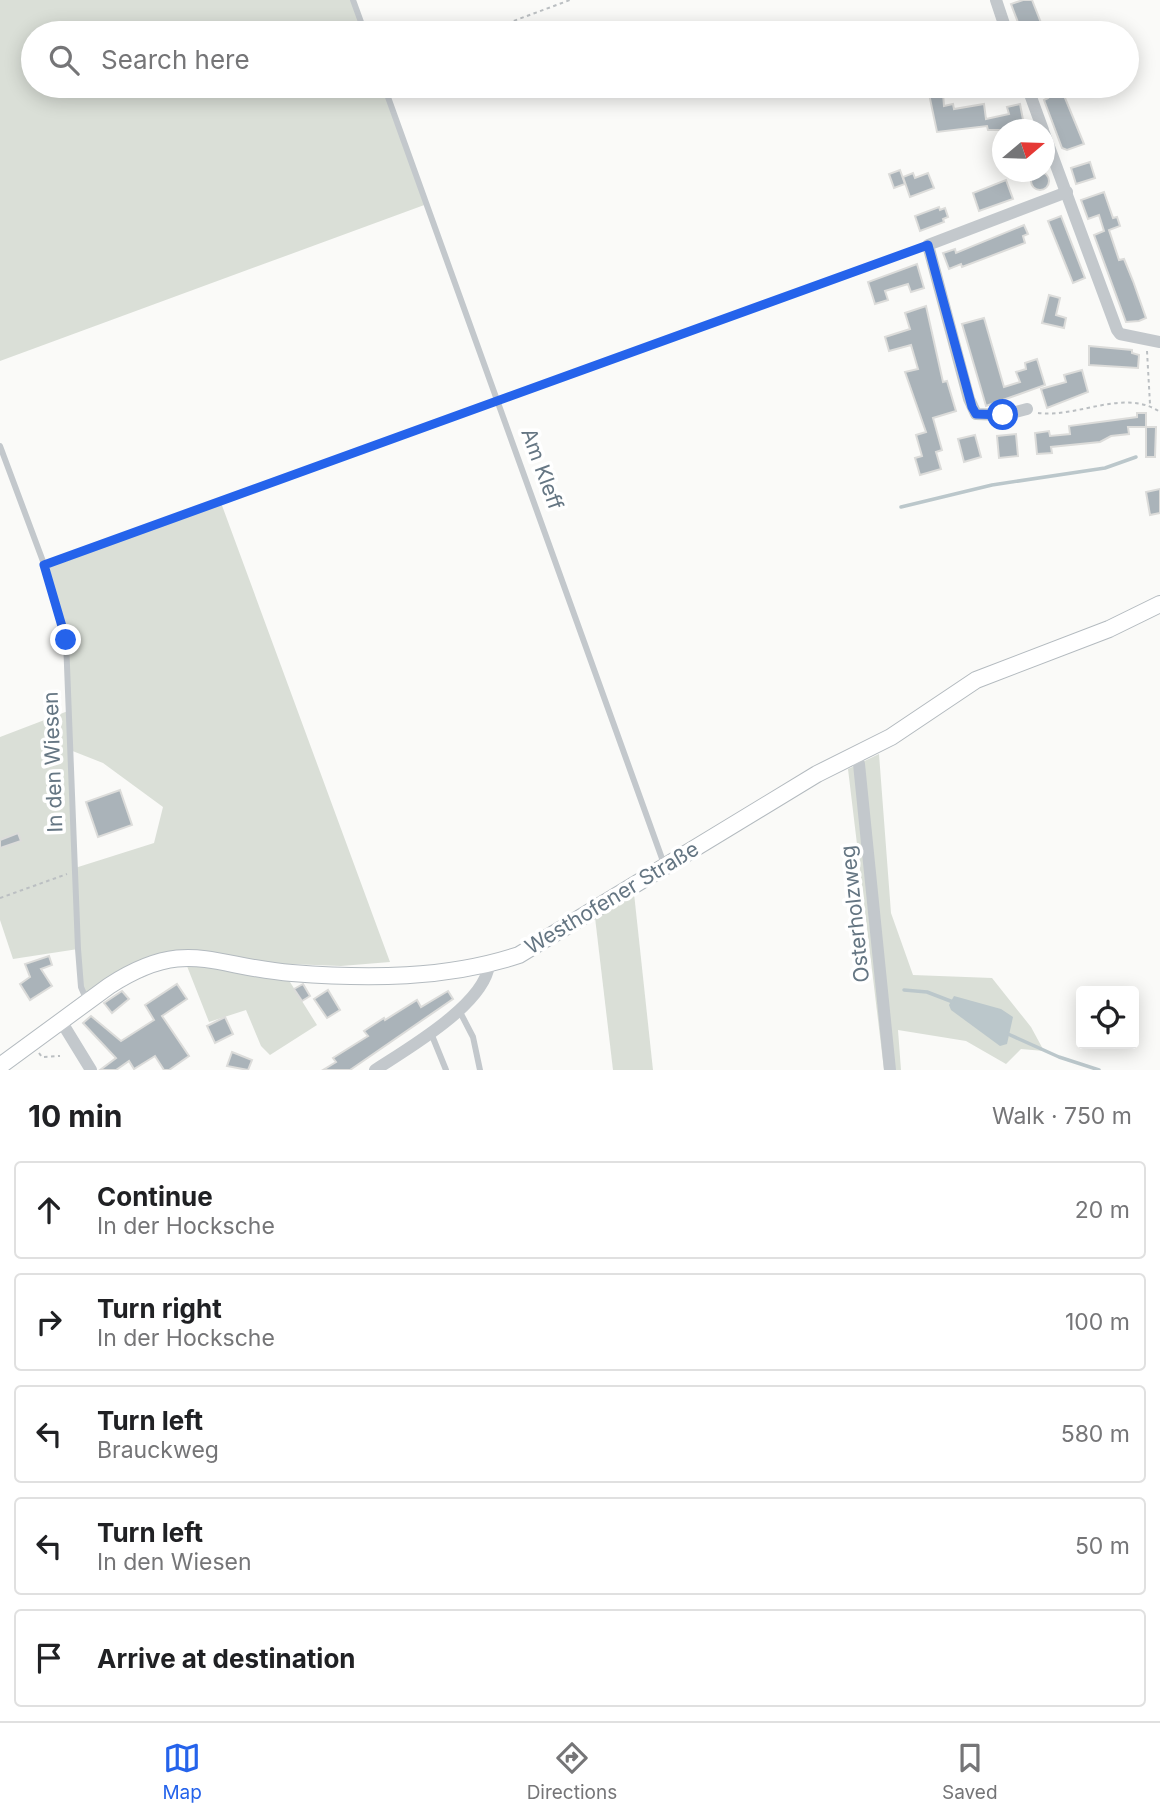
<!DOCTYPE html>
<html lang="en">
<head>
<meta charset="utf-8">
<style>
  :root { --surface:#fff; --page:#f6f6f6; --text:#202124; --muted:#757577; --line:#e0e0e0; --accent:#2563eb }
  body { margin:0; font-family:Inter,sans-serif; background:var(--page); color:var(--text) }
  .controls { position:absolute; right:21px; bottom:21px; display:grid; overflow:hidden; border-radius:7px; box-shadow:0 4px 18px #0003 }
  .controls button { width:63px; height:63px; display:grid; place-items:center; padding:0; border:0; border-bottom:2px solid var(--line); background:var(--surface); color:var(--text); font:35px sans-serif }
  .compass { position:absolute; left:992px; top:119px; width:63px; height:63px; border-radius:50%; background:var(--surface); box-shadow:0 4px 18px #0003; rotate:71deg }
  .stop { position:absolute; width:21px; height:21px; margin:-16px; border:5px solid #2563eb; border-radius:50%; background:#fff }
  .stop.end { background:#2563eb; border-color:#fff; box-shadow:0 2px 7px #0008 }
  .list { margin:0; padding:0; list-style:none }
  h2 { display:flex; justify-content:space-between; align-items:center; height:91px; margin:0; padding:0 28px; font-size:30px }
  h2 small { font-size:23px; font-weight:400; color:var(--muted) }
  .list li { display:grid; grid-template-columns:46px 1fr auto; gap:21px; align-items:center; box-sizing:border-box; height:98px; margin:0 14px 14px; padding:0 14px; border:2px solid var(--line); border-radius:7px }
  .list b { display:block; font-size:26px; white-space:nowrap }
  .list p { margin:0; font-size:23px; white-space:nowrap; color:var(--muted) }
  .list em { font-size:23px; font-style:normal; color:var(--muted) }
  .icon { flex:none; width:38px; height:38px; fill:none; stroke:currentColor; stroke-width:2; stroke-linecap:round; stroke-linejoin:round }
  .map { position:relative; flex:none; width:1160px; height:1070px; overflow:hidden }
  .search { position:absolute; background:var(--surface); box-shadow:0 4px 18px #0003; left:21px; right:21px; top:21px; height:77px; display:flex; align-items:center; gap:18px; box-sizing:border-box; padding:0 24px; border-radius:38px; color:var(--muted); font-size:26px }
  .sheet { height:651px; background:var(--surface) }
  nav { display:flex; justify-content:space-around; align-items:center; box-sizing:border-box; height:98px; border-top:2px solid var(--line); background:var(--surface); font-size:19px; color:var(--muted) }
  nav a { display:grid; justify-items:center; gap:4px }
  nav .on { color:var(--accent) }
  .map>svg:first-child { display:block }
</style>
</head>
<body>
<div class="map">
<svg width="1160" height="1070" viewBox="0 0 1160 1070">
  <rect width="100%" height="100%" fill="#fafaf8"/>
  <g fill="#dadfd7" fill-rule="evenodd">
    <path d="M0 0H353L365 33H33V86H384L427 204 0 361Z"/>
    <path d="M220 500 390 962 341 966 289 964 290 982 317 1025 270 1055 261 1046 246 1010 209 1022 183 956 84 996 78 949 13 959 0 920V737L68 711 66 640 44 564ZM70 750 103 763 163 807 154 843 75 868Z"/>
    <path d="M879 754 891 913 913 975 992 978 1031 1027 1044 1051 1021 1049 1006 1064 966 1041 898 1030 901 1070H884L848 769Z"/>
    <path d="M633 884 653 1070H613L594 909Z"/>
  </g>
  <path fill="#bbc7cb" d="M954 996 1001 1009 1013 1017 1007 1044 1000 1046 951 1010 949 1005Z"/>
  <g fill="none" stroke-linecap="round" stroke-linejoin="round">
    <g stroke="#bbc7cb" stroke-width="3.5">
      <path d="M901 507 992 485 1105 468 1136 457"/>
      <path d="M904 990 927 992 953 1002"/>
      <path d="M1008 1034 1059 1057 1099 1070"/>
    </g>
  </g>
  <g fill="#aab3b9" stroke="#dcdcda" stroke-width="2">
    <path d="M1023 0H1032L1045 33H1022L1011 4Z"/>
    <path d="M981 24 985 33H958V32Z"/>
    <path d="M1053 86 1057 95 1063 93 1084 144 1067 150 1062 148 1044 100 1048 98 1044 89Z"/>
    <path d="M943 93 944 106 953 104 954 109 984 104 986 119 1009 114 1007 107 1020 104 1024 125 1004 130H988L987 126 937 132 929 94Z"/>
    <path d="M1090 162 1095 178 1076 184 1071 168Z"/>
    <path d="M900 170 905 184 894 188 889 174Z"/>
    <circle cx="1040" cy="181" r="9"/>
    <path d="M913 173 915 178 928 173 934 188 910 197 903 177Z"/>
    <path d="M1006 180 1013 199 979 211 973 193Z"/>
    <path d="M1104 192 1113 218 1117 217 1120 226 1109 230 1119 260 1124 259 1133 281 1146 318 1139 321 1126 322 1094 235 1104 231 1099 215 1088 219 1081 200Z"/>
    <path d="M939 207 940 210 945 208 948 217 943 219 944 222 920 231 915 216Z"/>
    <path d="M1061 216 1085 278 1073 283 1048 221Z"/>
    <path d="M1024 225 1028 234 1023 236 1025 243 962 267 961 264 949 269 943 253 955 249 956 253Z"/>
    <path d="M917 264 924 288 911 292 908 284 885 291 888 300 875 304 868 282Z"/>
    <path d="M1049 295 1060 298 1056 315 1066 318 1064 328 1042 323Z"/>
    <path d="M926 306 943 382 947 381 956 411 933 418 942 450 936 452 941 469 920 475 915 458 922 456 916 435 926 432 905 372 918 369 911 345 889 351 885 337 910 329 905 313Z"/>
    <path d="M984 318 1004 387 1020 382 1016 372 1026 369 1025 363 1037 359 1045 385 986 406 962 324Z"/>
    <path d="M1089 346 1132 350V353L1139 355 1138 368 1089 365Z"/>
    <path d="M1082 370 1088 392 1047 408 1041 389 1066 382 1064 375Z"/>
    <path d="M1137 413H1146V427H1128L1129 434 1111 436 1100 442 1051 447 1052 453 1037 454 1035 433 1049 431 1050 436 1070 434 1069 426 1137 417Z"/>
    <path d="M1146 427H1156L1155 457H1146Z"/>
    <path d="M1016 434 1018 456 999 458 997 436Z"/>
    <path d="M975 435 981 457 964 462 958 439Z"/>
    <path d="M1160 489V513L1150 515 1146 492Z"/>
    <path d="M120 790 132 825 98 837 86 802Z"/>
    <path d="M18 833 21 841 0 848V840Z"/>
    <path d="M49 956 52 965 41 969 52 986 30 1000 20 984 30 977 25 964Z"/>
    <path d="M177 984 187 999 162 1016 189 1056 169 1070H164L155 1056 134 1069 129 1061 116 1070H100L116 1058 83 1023 91 1016 121 1041 154 1020 145 1005Z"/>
    <path d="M303 984 310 996 302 1001 294 989Z"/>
    <path d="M328 990 340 1010 327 1018 314 999Z"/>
    <path d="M122 991 129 999 112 1013 104 1003Z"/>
    <path d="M448 991 453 999 350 1070H323L336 1062 333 1058 368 1036 364 1031 384 1018 385 1020 417 1000 421 1007Z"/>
    <path d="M225 1017 233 1034 215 1043 207 1026Z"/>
    <path d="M232 1052 252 1060 248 1070 227 1066Z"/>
  </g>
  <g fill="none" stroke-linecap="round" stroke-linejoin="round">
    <g stroke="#b3babf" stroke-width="18">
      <path id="secondary" d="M0 1066 109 986C186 936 212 967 292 973 367 979 447 979 519 955L817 774 891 737 976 680 1109 629 1160 604"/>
    </g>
    <g stroke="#bbbfc2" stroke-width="2" stroke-dasharray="3.5 3.5" stroke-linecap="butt">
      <path d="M481 33 570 0"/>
      <path d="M1147 351 1150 404"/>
      <path d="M505 397 836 278"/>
      <path d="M1038 413C1078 418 1125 388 1160 412"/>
      <path d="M51 562 490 402"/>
      <path d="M0 898 67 874"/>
      <path d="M39 1053 42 1057 60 1056"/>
    </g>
    <g stroke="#c3c8cc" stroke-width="6">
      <path d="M353 0 365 33"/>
      <path d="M384 86 664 864"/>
      <path d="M843 275 928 245"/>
      <path d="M0 446 44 564 66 640 78 949 81 987 87 1001"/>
      <path d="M459 1010 473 1037 480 1070"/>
      <path d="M431 1033 446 1070"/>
    </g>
    <g stroke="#c3c8cc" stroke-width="12">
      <path d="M996 0 1007 33"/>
      <path d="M1027 86 1043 130"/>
      <path d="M1044 133 1117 330 1120 334 1160 342"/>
      <path d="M1027 409 1004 415 976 414 969 399 928 245 1067 192"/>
      <path d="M855 755 859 764 890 1070"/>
      <path d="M61 1021 91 1070"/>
      <path d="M375 1070C407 1049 484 1005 489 965"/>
    </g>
    <use href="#secondary" stroke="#fff" stroke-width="16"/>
  </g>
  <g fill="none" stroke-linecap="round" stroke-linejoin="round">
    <path stroke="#2563eb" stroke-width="9" d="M66 640 44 565 928 245 972 407 976 414 1003 415"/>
  </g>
  <g text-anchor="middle" stroke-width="7" stroke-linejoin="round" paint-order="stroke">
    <g font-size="21" fill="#657683" stroke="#fff">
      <text transform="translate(542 469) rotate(70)" y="7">Am Kleff</text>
      <text transform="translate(53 762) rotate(-92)" y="7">In den Wiesen</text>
      <text transform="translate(612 898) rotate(-31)" y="7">Westhofener Straße</text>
      <text transform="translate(855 914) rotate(-96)" y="7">Osterholzweg</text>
    </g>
  </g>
</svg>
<div class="controls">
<button><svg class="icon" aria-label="locate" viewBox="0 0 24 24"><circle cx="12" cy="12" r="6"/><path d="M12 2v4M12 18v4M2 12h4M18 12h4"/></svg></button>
</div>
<svg class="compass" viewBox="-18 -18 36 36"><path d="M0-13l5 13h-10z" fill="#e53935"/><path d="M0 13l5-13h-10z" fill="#757577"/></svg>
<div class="stop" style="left:1003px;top:415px"></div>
<div class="stop end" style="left:66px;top:640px"></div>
<div class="search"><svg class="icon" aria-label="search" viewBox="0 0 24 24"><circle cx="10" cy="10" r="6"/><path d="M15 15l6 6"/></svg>Search here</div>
</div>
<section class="sheet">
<h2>10 min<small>Walk · 750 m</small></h2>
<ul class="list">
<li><svg class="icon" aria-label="ahead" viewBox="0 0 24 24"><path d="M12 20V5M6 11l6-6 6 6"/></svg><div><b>Continue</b><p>In der Hocksche</p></div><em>20 m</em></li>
<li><svg class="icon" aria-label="right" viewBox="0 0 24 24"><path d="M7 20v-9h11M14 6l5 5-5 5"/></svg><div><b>Turn right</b><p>In der Hocksche</p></div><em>100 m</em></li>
<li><svg class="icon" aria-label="left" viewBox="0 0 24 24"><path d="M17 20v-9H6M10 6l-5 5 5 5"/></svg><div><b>Turn left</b><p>Brauckweg</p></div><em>580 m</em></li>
<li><svg class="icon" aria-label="left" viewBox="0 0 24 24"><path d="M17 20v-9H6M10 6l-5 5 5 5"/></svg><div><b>Turn left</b><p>In den Wiesen</p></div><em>50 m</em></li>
<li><svg class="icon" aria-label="arrive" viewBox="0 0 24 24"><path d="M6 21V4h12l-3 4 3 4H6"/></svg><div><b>Arrive at destination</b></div></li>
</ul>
</section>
<nav>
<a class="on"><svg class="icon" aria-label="map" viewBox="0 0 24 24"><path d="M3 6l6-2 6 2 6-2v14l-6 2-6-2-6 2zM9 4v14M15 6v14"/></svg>Map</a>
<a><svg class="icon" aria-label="directions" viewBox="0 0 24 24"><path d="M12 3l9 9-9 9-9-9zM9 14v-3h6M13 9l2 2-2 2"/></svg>Directions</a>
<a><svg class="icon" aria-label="saved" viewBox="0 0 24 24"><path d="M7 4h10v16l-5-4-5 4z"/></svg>Saved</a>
</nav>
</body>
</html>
